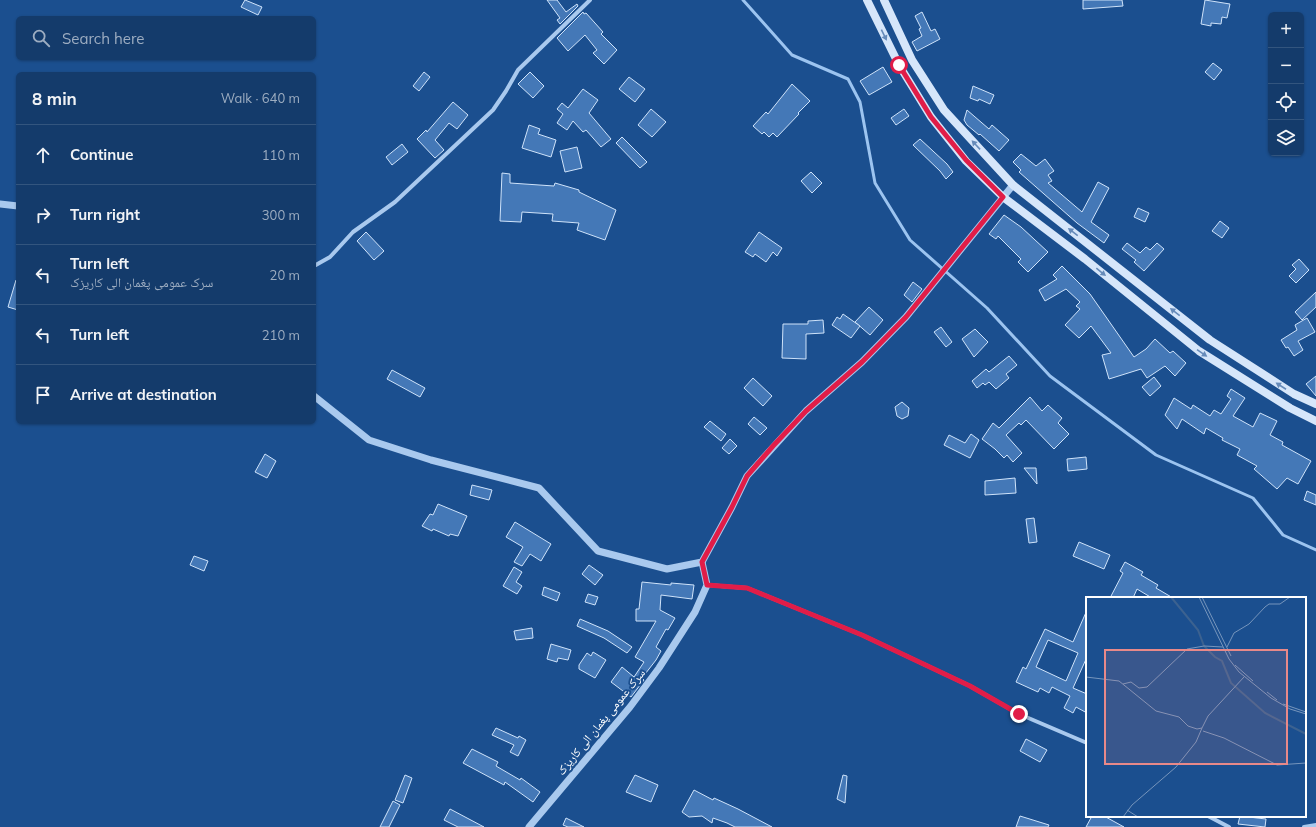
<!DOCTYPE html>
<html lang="en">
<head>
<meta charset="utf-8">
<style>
  :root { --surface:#143b6b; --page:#1d4271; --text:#f1f3f6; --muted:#9dadc1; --line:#33557e }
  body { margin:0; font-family:Mulish,"Noto Naskh Arabic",sans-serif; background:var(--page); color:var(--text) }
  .controls { position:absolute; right:12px; top:12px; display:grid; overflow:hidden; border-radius:6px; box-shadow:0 1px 3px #0004 }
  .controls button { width:36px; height:36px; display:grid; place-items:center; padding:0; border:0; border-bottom:1px solid var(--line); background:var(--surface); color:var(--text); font:20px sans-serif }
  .stop { position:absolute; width:12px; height:12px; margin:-9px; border:3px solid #e11d48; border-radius:50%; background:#fff }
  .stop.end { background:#e11d48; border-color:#fff; box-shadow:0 1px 4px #0008 }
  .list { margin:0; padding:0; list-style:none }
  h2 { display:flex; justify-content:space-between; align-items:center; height:52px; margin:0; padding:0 16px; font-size:17px }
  h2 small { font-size:13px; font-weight:400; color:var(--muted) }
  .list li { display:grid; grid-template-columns:26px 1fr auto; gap:12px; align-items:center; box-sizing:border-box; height:60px; padding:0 16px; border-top:1px solid var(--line) }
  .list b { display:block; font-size:15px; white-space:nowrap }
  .list p { margin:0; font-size:13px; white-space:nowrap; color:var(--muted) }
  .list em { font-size:13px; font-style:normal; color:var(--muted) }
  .icon { flex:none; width:22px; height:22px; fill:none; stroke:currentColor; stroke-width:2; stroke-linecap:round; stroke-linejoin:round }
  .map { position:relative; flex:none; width:1316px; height:827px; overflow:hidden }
  .search { position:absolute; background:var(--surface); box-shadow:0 1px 3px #0004; left:16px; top:16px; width:300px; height:44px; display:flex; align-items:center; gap:10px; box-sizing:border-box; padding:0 14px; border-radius:6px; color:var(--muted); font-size:15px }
  .panel { position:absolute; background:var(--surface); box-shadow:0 1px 3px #0004; left:16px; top:72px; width:300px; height:352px; border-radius:6px }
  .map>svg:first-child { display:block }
</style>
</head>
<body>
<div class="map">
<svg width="1316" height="827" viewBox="0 0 1316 827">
  <rect width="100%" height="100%" fill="#1b4f8f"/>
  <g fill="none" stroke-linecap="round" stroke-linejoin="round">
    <path stroke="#9cc4f0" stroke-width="3" d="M743 0 792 55 848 79 860 102 875 183 910 240 987 308 1050 376 1156 455 1253 498 1283 535 1316 550"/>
  </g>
  <g fill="#4478b7" stroke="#cfe3fa" fill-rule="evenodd">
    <path d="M245 0 262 7 258 15 241 7Z"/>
    <path d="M547 0H557L566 12 577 4 578 6 560 24 557 20 560 18Z"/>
    <path d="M1083 0H1122L1123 6 1083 9Z"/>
    <path d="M1205 0 1230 4 1227 18 1222 17 1221 24 1211 23V26L1201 24Z"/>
    <path d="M583 12 584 14 586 13 603 32 601 34 617 50 604 64 593 53 597 50 585 35 568 51 557 38Z"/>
    <path d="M922 12 931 31 935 29 940 39 917 51 912 42 922 36 919 29 921 28 915 16Z"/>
    <path d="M1213 63 1222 70 1214 80 1205 72Z"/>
    <path d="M883 67 892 82 869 95 860 81Z"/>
    <path d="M424 72 430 77 419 91 413 86Z"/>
    <path d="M530 72 544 86 533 98 518 84Z"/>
    <path d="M629 77 645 89 635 102 619 89Z"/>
    <path d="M792 84 810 101 798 113 799 114 777 137 773 133 769 137 764 132 762 134 753 126 766 112 768 114Z"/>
    <path d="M973 86 994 95 990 104 979 99 978 101 970 98Z"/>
    <path d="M583 89 598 100 589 113 611 139 601 147 586 130 583 132 573 121 567 130 557 123 563 114 557 109 562 103 568 108Z"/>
    <path d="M453 102 468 115 457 129 449 123 435 140 444 150 435 158 417 139 426 130 427 132Z"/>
    <path d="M651 109 666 122 652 137 638 125Z"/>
    <path d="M904 109 909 116 896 125 891 118Z"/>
    <path d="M967 110 989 129 992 125 1009 140 999 151 980 134 979 135 967 125 964 120Z"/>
    <path d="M529 125 540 129 538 134 556 140 551 157 522 148Z"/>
    <path d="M622 137 647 162 640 168 616 143Z"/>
    <path d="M920 139 947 164 953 172 946 179 940 171 913 145Z"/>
    <path d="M402 144 408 152 392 165 386 157Z"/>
    <path d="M577 147 582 168 565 172 560 151Z"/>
    <path d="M1021 154 1036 166 1045 159 1054 171 1048 175 1052 181 1048 183 1082 212 1098 182 1109 188 1091 222 1109 235 1104 243 1077 223 1019 172 1021 170 1013 162Z"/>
    <path d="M811 172 822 183 812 193 801 181Z"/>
    <path d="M502 173 510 174V183L554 186 555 183 579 190V192L616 210 605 240 577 230 579 223 552 221 553 214 522 212 521 222 500 221Z"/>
    <path d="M1138 208 1149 213 1145 222 1134 217Z"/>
    <path d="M1004 215 1021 227 1048 252 1028 272 1018 262 1021 259 998 236 996 239 989 234Z"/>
    <path d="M1220 221 1229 228 1222 238 1212 231Z"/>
    <path d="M366 232 384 251 374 260 357 241Z"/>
    <path d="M759 232 782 248 777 256 773 252 766 262 755 254 753 257 745 252Z"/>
    <path d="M1127 243 1140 253 1146 247 1150 250 1157 243 1164 249 1144 271 1134 262 1136 260 1122 249Z"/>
    <path d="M1299 259 1309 270 1296 283 1289 276 1296 269 1292 265Z"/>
    <path d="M1062 266 1090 294 1134 357 1146 349 1155 339 1170 353 1173 351 1186 363 1175 376 1165 366 1147 378 1141 369 1109 379 1102 355 1111 353 1091 326 1079 338 1065 325 1080 309 1076 306 1080 302 1066 289 1045 301 1039 290 1057 279 1053 275Z"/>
    <path d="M16 280H18V310L8 307Z"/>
    <path d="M913 282 922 289 912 302 904 295Z"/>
    <path d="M1316 292V307L1302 320 1295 312Z"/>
    <path d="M869 307 883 320 870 335 855 322Z"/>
    <path d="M843 314 860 326 851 338 832 325 837 317 840 319Z"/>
    <path d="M1307 318 1315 332 1298 341 1303 350 1294 356 1288 347 1286 348 1281 340 1297 330 1295 325Z"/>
    <path d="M823 320 824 333 806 334V359L782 358 783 324H808V321Z"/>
    <path d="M941 327 952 342 946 347 934 332Z"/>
    <path d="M975 329 988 342 974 357 962 339Z"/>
    <path d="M1009 356 1017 365 1006 374 1009 378 996 389 989 382 985 385 983 383 977 388 972 381 986 369 989 372Z"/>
    <path d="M392 370 425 388 420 397 387 379Z"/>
    <path d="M1316 376V396L1306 384Z"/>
    <path d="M1154 377 1161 386 1150 396 1142 387Z"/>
    <path d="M753 378 772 396 763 406 744 388Z"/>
    <path d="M1231 389 1245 398 1233 416 1253 427 1260 413 1277 421 1270 435 1283 442 1282 445 1311 461 1298 484 1287 478 1277 489 1254 469 1257 466 1237 455 1240 449 1222 440 1223 438 1206 428 1204 434 1182 419 1177 429 1165 415 1174 398 1191 409 1193 405 1210 416 1214 410 1221 414 1231 399 1227 396Z"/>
    <path d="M1030 397 1042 411 1048 405 1062 418 1058 423 1069 434 1054 449 1026 420 1021 425 1019 423 1006 435 1022 453 1013 462 1007 455 1004 458 995 449 982 439 993 423 999 428Z"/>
    <path d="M902 402 909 408 908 416 902 419 897 416 895 407Z"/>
    <path d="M754 417 767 428 760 435 748 424Z"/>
    <path d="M710 421 726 434 721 441 704 427Z"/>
    <path d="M971 434 979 440 970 458 944 445 949 435 965 443Z"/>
    <path d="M730 439 737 446 729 454 722 448Z"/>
    <path d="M265 454 276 461 267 478 255 472Z"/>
    <path d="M1086 457 1087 469 1068 471 1067 459Z"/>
    <path d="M1024 468H1036L1037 484Z"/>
    <path d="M1015 478 1016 493 985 495V481Z"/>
    <path d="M472 485 492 490 489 500 470 495Z"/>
    <path d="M1307 491 1316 495V505L1304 500Z"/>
    <path d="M438 504 467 516 458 536 450 534 449 536 433 529 432 531 422 526 430 514 433 515Z"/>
    <path d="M1034 518 1037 542 1029 543 1026 519Z"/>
    <path d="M515 522 551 544 541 561 530 554 522 566 514 562 523 547 506 537Z"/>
    <path d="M1079 542 1110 555 1104 569 1073 556Z"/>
    <path d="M194 556 208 561 204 571 190 565Z"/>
    <path d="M1125 562 1143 572 1141 575 1158 585 1156 588 1173 598H1152L1137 589 1133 598H1110L1123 573 1120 571Z"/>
    <path d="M589 565 603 575 595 585 582 574Z"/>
    <path d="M514 567 522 572 516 582 522 586 517 594 503 586Z"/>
    <path d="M642 582 671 585V583L694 585 692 599 661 595 660 610 675 618 668 630 666 629 656 647 661 651 656 660 642 678 644 680 631 697 611 682 622 667 634 677 644 662 635 657 656 621H636V609H639Z"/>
    <path d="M544 587 560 593 557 601 542 595Z"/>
    <path d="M588 594 598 597 595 605 585 602Z"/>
    <path d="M1087 610V657L1073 688 1087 694V713L1076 707 1073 713 1064 708 1070 696 1052 687 1049 693 1040 688 1038 692 1016 682 1023 667 1026 669 1045 629 1073 642ZM1048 640 1078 653 1066 681 1036 667Z"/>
    <path d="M580 619 608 631 632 647 627 653 604 638 577 626Z"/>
    <path d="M532 628 533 638 516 640 514 631Z"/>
    <path d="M551 644 571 650 568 660 558 658 557 662 547 659Z"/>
    <path d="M593 652 606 660 595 678 579 669V665L587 653 591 656Z"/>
    <path d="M496 728 518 738 519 736 526 740 518 756 510 752 514 745 492 735Z"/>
    <path d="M1026 739 1047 750 1040 762 1020 751Z"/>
    <path d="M472 749 498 762 496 766 520 780 521 778 540 792 533 802 505 782 504 785 463 763Z"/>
    <path d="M405 775 412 778 403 803 395 800Z"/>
    <path d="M635 775 658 785 651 802 626 792Z"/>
    <path d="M843 775 847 776 845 803 837 799Z"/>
    <path d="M694 790 713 800 714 798 738 809 772 827H735L727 823 713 818 712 823 702 816 689 817 682 812Z"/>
    <path d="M393 801 400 805 389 827H380Z"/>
    <path d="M450 809 484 827H458L444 820Z"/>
    <path d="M1020 816 1049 825 1048 827H1016Z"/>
    <path d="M1092 816H1104L1124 827H1086Z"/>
    <path d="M1240 816 1266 819 1265 827 1238 824Z"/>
    <path d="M566 818 584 827H568L563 825Z"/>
  </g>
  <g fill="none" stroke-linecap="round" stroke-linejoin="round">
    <g stroke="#a9c9ee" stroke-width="4">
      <path d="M314 266 330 257 353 232 395 202 493 110 506 91 518 70 590 0"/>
      <path d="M707 585 747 588 862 635 970 686 1019 714 1087 743"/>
      <path d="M1208 816 1229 827"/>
      <path d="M1304 827 1316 825"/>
    </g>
    <g stroke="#a9c9ee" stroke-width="7">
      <path d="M0 204 18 206"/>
      <path d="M314 396 369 440 431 460 539 488 598 551 667 569 702 562 732 507 747 476 806 411 862 362 906 317 1013 185"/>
      <path d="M529 827 630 707 659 668 695 612 707 585 702 562"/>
    </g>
    <g stroke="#d6e6fa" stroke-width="8">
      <path d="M867 0 899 65 931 117 966 161 1003 197 1085 259 1199 351 1290 408 1316 421"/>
      <path d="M884 0 912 60 944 110 1013 185 1210 340 1294 394 1316 404"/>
    </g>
  </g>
  <defs><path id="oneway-solid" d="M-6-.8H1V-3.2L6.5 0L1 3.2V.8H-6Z"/></defs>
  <g fill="#668bba">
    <use href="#oneway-solid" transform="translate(884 35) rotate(64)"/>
    <use href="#oneway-solid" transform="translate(976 145) rotate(-133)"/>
    <use href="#oneway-solid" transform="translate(1073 232) rotate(-142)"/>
    <use href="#oneway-solid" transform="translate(1101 272) rotate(39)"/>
    <use href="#oneway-solid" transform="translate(1175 312) rotate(-142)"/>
    <use href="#oneway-solid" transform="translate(1202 353) rotate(34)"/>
    <use href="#oneway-solid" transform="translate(1281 386) rotate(-147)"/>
  </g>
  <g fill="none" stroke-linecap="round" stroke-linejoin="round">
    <path stroke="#e11d48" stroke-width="5" d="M899 65 931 117 966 160 1003 197 906 317 862 362 806 411 773 446 747 476 732 507 702 562 707 585 747 588 862 635 970 686 1019 714"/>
  </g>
  <g text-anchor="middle" stroke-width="4" stroke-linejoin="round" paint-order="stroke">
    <g font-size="12" fill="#fff" stroke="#1b4f8f">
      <text transform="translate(601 722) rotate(-51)" y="4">سرک عمومی پغمان الی کاریزک</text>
    </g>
  </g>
  <g transform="translate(1086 597)">
    <rect width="220" height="220" fill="#1b4f8f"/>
    <path fill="none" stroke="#3c6290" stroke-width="2" d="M85 0 112 33 118 49 129 60 136 64 145 86 179 116 220 137"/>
    <path fill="none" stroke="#7695bc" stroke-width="1" d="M113 0 143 62 153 75 185 101 204 112 220 117M116 0 145 59M141 50 148 36 163 27 179 10 183 7H194L204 0M149 68 167 84M0 80 33 84 70 114 93 120 102 129 111 132 116 131 122 119 158 80M37 87 45 85 53 91 61 90 101 52 118 49 137 50M181 95 191 103M197 107 220 115M117 134 138 141 191 168 220 166M41 213 52 220M37 220 46 208 90 170 110 145 116 131"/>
    <path fill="#e88989" fill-opacity="0.15" stroke="#e88989" stroke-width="2" d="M19 53H201V167H19Z"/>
    <rect width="220" height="220" fill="none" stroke="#fff" stroke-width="2"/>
  </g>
</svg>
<div class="controls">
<button>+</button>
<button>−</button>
<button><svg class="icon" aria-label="locate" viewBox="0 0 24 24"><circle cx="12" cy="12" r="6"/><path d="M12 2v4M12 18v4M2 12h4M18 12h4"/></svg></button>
<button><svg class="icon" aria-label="layers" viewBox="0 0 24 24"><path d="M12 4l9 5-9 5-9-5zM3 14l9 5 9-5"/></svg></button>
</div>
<div class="stop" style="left:899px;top:65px"></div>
<div class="stop end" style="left:1019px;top:714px"></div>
<div class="search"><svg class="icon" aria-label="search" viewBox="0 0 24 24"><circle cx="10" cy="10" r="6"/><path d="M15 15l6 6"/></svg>Search here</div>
<section class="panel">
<h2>8 min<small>Walk · 640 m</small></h2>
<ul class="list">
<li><svg class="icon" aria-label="ahead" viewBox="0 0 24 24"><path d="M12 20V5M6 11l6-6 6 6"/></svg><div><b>Continue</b></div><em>110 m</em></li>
<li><svg class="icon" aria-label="right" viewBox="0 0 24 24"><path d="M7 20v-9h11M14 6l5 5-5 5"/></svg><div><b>Turn right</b></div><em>300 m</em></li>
<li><svg class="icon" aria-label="left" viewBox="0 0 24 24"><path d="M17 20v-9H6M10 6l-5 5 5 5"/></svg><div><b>Turn left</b><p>سرک عمومی پغمان الی کاریزک</p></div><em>20 m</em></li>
<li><svg class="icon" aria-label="left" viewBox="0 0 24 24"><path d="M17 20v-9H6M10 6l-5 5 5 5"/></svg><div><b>Turn left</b></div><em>210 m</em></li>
<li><svg class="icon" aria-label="arrive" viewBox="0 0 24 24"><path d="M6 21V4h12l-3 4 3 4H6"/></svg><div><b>Arrive at destination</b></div></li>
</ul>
</section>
</div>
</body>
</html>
